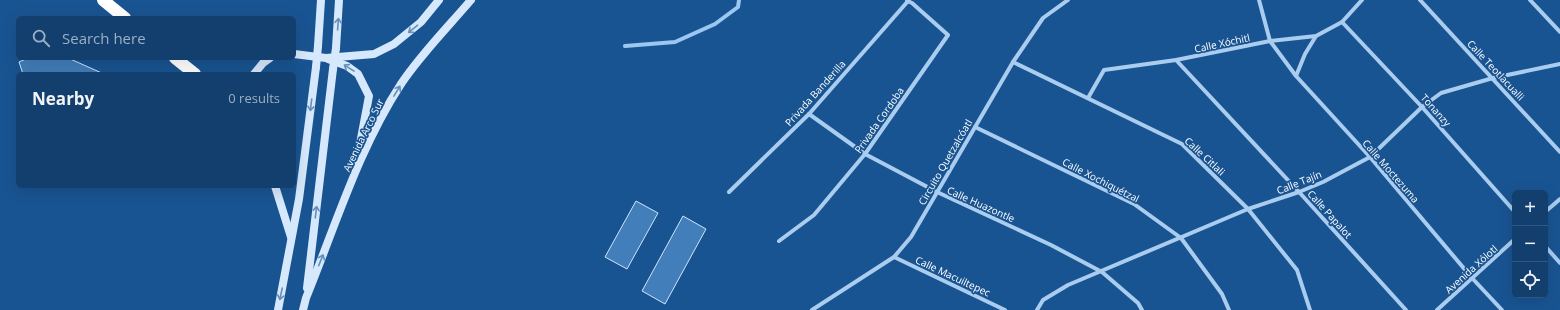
<!DOCTYPE html>
<html lang="en">
<head>
<meta charset="utf-8">
<style>
  :root { --surface:#133f6e; --page:#1c4673; --text:#f1f3f6; --muted:#9dafc2; --line:#325881 }
  body { margin:0; font-family:"Open Sans",sans-serif; background:var(--page); color:var(--text) }
  .controls { position:absolute; right:12px; bottom:12px; display:grid; overflow:hidden; border-radius:6px; box-shadow:0 4px 16px #0002 }
  .controls button { width:36px; height:36px; display:grid; place-items:center; padding:0; border:0; border-bottom:1px solid var(--line); background:var(--surface); color:var(--text); font:20px sans-serif }
  .list { margin:0; padding:0; list-style:none }
  h2 { display:flex; justify-content:space-between; align-items:center; height:52px; margin:0; padding:0 16px; font-size:17px }
  h2 small { font-size:13px; font-weight:400; color:var(--muted) }
  .icon { flex:none; width:22px; height:22px; fill:none; stroke:currentColor; stroke-width:2; stroke-linecap:round; stroke-linejoin:round }
  .map { position:relative; flex:none; width:1560px; height:310px; overflow:hidden }
  .search { position:absolute; background:var(--surface); box-shadow:0 4px 16px #0002; left:16px; top:16px; width:280px; height:44px; display:flex; align-items:center; gap:10px; box-sizing:border-box; padding:0 14px; border-radius:6px; color:var(--muted); font-size:15px }
  .panel { position:absolute; background:var(--surface); box-shadow:0 4px 16px #0002; left:16px; top:72px; width:280px; height:116px; border-radius:6px }
  .map>svg:first-child { display:block }
</style>
</head>
<body>
<div class="map">
<svg width="1560" height="310" viewBox="0 0 1560 310">
  <rect width="100%" height="100%" fill="#195492"/>
  <g fill="none" stroke-linecap="round" stroke-linejoin="round">
    <path stroke="#9bc8f1" stroke-width="4" d="M625 46 675 42 715 24 738 7 739 0"/>
  </g>
  <g fill="#427eb9" stroke="#cfe5fb">
    <path d="M28 58H68L104 74H23L19 62Z"/>
    <path d="M636 201 658 213 627 269 605 257Z"/>
    <path d="M683 216 706 229 665 304 642 291Z"/>
  </g>
  <g fill="none" stroke-linecap="round" stroke-linejoin="round">
    <g stroke="#a9ccef" stroke-width="4">
      <path d="M1259 0 1270 41 1296 76 1370 157 1472 278 1502 310"/>
      <path d="M1420 0 1560 152"/>
      <path d="M1530 0 1560 32"/>
      <path d="M1342 22 1422 107 1515 212"/>
      <path d="M1176 60 1299 192 1406 310"/>
      <path d="M1013 62 1182 144 1248 209 1297 270 1310 310"/>
      <path d="M1296 76 1305 54 1316 36"/>
      <path d="M1088 98 1104 70 1176 60 1270 41 1316 36 1342 22 1362 0"/>
      <path d="M809 114 865 154 937 192 1051 245 1102 272 1138 303 1142 310"/>
      <path d="M975 127 1134 204 1181 238 1222 294 1229 310"/>
      <path d="M729 192 809 114 909 0"/>
      <path d="M1545 212 1560 199"/>
      <path d="M779 241 814 215 865 154 948 35 912 3 907 1"/>
      <path d="M1545 246 1560 263"/>
      <path d="M894 257 1005 310"/>
      <path d="M812 310 894 257 911 237 1013 62 1043 18 1068 0"/>
      <path d="M1037 310 1043 300 1068 285 1248 209 1299 192 1323 182 1370 157 1422 107 1441 93 1493 78 1560 64"/>
      <path d="M1437 310 1515 239"/>
    </g>
    <g stroke="#d6e8fb" stroke-width="8">
      <path d="M318 46 321 0"/>
      <path d="M336 48 339 0"/>
      <path d="M294 54 326 58 374 54 394 44 421 22 439 0"/>
      <path d="M328 59 347 66 358 74 369 96 356 165"/>
      <path d="M254 74 263 63 270 58"/>
      <path d="M275 186 291 237"/>
      <path d="M307 288 333 69"/>
      <path d="M278 310 299 199 316 67"/>
      <path d="M303 310 306 298C335 227 359 148 401 84 421 54 448 27 471 0"/>
    </g>
    <g stroke="#fff" stroke-width="12">
      <path d="M103 0 125 18"/>
      <path d="M175 58 195 74"/>
    </g>
    <g stroke="#d6e8fb" stroke-width="8">
      <path d="M316 67 318 46"/>
      <path d="M333 69 336 48"/>
    </g>
  </g>
  <defs><path id="oneway-shaft" d="M-6 0H5M1.5-3L5.5 0L1.5 3" fill="none" stroke-width="1.6" stroke-linecap="round" stroke-linejoin="round"/></defs>
  <g stroke="#658fbc">
    <use href="#oneway-shaft" transform="translate(338 24) rotate(-86)"/>
    <use href="#oneway-shaft" transform="translate(413 29) rotate(141)"/>
    <use href="#oneway-shaft" transform="translate(349 68) rotate(-148)"/>
    <use href="#oneway-shaft" transform="translate(397 91) rotate(-58)"/>
    <use href="#oneway-shaft" transform="translate(311 105) rotate(97)"/>
    <use href="#oneway-shaft" transform="translate(316 212) rotate(-83)"/>
    <use href="#oneway-shaft" transform="translate(321 260) rotate(-68)"/>
    <use href="#oneway-shaft" transform="translate(281 294) rotate(102)"/>
  </g>
  <g text-anchor="middle" stroke-width="3.5" stroke-linejoin="round" paint-order="stroke">
    <g font-size="10" fill="#fff" stroke="#195492">
      <text transform="translate(1222 43) rotate(-12)" y="4">Calle Xóchitl</text>
      <text transform="translate(1496 70) rotate(47)" y="4">Calle Teotlacualli</text>
      <text transform="translate(815 93) rotate(-48)" y="4">Privada Banderilla</text>
      <text transform="translate(1436 110) rotate(48)" y="4">Tonanzy</text>
      <text transform="translate(879 120) rotate(-55)" y="4">Privada Cordoba</text>
      <text transform="translate(363 135) rotate(-64)" y="4">Avenida Arco Sur</text>
      <text transform="translate(1205 156) rotate(43)" y="4">Calle Citlali</text>
      <text transform="translate(945 162) rotate(-60)" y="4">Circuito Quetzalcóatl</text>
      <text transform="translate(1391 171) rotate(49)" y="4">Calle Moctezuma</text>
      <text transform="translate(1101 180) rotate(27)" y="4">Calle Xochiquétzal</text>
      <text transform="translate(1299 182) rotate(-22)" y="4">Calle Tajín</text>
      <text transform="translate(981 204) rotate(24)" y="4">Calle Huazontle</text>
      <text transform="translate(1330 214) rotate(48)" y="4">Calle Papalot</text>
      <text transform="translate(1471 269) rotate(-42)" y="4">Avenida Xólotl</text>
      <text transform="translate(953 276) rotate(25)" y="4">Calle Macuiltepec</text>
    </g>
  </g>
</svg>
<div class="controls">
<button>+</button>
<button>−</button>
<button><svg class="icon" aria-label="locate" viewBox="0 0 24 24"><circle cx="12" cy="12" r="6"/><path d="M12 2v4M12 18v4M2 12h4M18 12h4"/></svg></button>
</div>
<div class="search"><svg class="icon" aria-label="search" viewBox="0 0 24 24"><circle cx="10" cy="10" r="6"/><path d="M15 15l6 6"/></svg>Search here</div>
<section class="panel">
<h2>Nearby<small>0 results</small></h2>
<ul class="list">
</ul>
</section>
</div>
</body>
</html>
